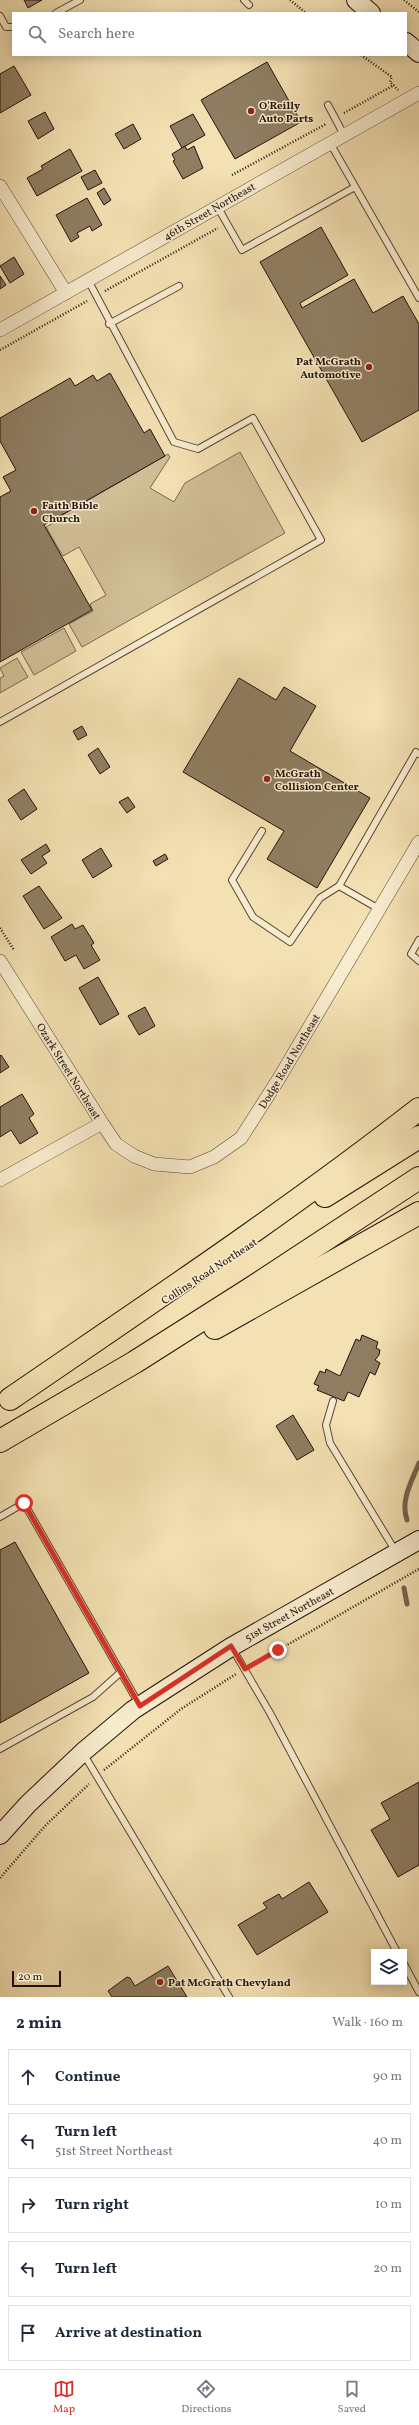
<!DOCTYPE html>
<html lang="en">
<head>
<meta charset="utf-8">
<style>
  :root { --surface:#fff; --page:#f6f6f7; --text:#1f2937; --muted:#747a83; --line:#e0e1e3; --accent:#d93025 }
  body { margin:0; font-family:Vollkorn,serif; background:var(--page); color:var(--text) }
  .controls { position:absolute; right:12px; bottom:12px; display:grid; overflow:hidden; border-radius:0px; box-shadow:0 2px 10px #0003 }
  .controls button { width:36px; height:36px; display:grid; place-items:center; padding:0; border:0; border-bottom:1px solid var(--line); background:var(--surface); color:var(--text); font:20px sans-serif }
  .scale { position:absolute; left:12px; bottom:10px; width:49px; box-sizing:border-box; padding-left:4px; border:2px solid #22120b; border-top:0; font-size:11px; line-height:14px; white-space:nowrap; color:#22120b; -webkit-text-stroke:3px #f8ecce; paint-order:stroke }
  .stop { position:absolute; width:12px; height:12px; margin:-9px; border:3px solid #d93025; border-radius:50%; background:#fff }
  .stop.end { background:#d93025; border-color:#fff; box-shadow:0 1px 4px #0008 }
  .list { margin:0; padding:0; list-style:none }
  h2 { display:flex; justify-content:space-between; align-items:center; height:52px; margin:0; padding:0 16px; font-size:17px }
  h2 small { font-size:13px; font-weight:400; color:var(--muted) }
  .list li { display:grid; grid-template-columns:26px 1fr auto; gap:12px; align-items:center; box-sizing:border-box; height:56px; margin:0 8px 8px; padding:0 8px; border:1px solid var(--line); border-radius:0px }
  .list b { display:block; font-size:15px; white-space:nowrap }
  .list p { margin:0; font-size:13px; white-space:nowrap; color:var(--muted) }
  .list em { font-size:13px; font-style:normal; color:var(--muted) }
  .icon { flex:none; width:22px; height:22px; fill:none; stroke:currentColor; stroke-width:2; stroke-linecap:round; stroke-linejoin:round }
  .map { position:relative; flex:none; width:419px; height:1997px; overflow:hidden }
  .search { position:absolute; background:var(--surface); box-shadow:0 2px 10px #0003; left:12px; right:12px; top:12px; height:44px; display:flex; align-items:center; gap:10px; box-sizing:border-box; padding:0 14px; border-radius:0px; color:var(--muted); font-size:15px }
  .sheet { height:372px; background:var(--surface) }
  nav { display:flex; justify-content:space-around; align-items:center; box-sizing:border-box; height:56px; border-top:1px solid var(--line); background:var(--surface); font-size:11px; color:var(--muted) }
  nav a { display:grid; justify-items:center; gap:2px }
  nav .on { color:var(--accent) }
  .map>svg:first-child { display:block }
</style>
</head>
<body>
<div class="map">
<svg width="419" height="1997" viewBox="0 0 419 1997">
  <rect width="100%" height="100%" fill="#f4e1b3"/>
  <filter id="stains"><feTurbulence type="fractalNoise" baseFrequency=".005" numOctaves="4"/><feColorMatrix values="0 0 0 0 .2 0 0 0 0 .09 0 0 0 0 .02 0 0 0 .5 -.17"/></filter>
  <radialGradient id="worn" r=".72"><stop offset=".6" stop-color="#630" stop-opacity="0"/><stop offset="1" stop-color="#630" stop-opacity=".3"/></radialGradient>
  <g fill="#d0be96" stroke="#796850">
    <path d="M240 452 285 533 82 647 69 624 93 611 90 604 106 595 79 547 63 556 46 527 62 518 61 516 168 454 170 457 150 488 174 502 185 483Z"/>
    <path d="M64 628 76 651 34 675 21 652Z"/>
    <path d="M17 658 28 677 0 693V678L4 676 0 668Z"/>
  </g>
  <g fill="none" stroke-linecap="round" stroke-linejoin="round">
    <g stroke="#75644e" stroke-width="5">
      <path d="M407 1520C400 1500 412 1481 419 1463"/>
      <path d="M404 1588 407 1604"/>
    </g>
  </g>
  <g fill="#8f7e62" stroke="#22120b">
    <path d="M24 0H42L28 8Z"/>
    <path d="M267 62 301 122 235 159 201 100Z"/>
    <path d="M14 66 31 95 0 113V74Z"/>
    <path d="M45 112 54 129 38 139 28 121Z"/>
    <path d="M193 114 205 135 182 148 170 126Z"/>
    <path d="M133 124 141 139 124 149 115 134Z"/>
    <path d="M185 146 187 150 194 146 203 168 183 179 173 161 175 160 172 154Z"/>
    <path d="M70 149 82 171 37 196 27 178 43 169 41 166Z"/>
    <path d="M95 170 102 183 88 190 81 177Z"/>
    <path d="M104 188 111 200 104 205 97 193Z"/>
    <path d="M87 198 102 225 92 231 90 226 77 233 79 237 71 242 56 215Z"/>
    <path d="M321 227 348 275 300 303 302 308 354 279 373 313 403 296 419 324V410L362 442 260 262Z"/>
    <path d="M14 257 24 274 10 283 0 266Z"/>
    <path d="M0 276 6 285 0 289Z"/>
    <path d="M110 373 144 433 150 429 165 456 44 525 92 610 0 662V497L11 491 3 477 16 470 0 441V418L70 378 75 386 93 375 97 381Z"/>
    <path d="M239 678 276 700 284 687 316 706 290 751 370 798 317 888 267 859 284 831 183 772Z"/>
    <path d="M82 726 87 735 78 740 73 731Z"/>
    <path d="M98 748 110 767 100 774 88 755Z"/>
    <path d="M24 789 37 809 21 820 8 800Z"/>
    <path d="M128 797 135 807 127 813 119 802Z"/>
    <path d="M46 844 50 851 42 856 47 863 31 874 21 860Z"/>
    <path d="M101 848 112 866 93 878 82 860Z"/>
    <path d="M165 854 168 859 156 866 153 861Z"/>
    <path d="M39 886 62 918 44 929 23 896Z"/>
    <path d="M72 924 75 929 83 925 94 943 91 945 100 960 84 969 76 955 65 961 51 937Z"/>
    <path d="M98 977 119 1014 100 1025 79 988Z"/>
    <path d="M145 1007 155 1026 139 1035 128 1016Z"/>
    <path d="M1 1055 9 1067 0 1073V1056Z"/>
    <path d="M22 1094 34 1114 29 1118 38 1133 20 1144 11 1130 0 1137V1107Z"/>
    <path d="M362 1335 378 1342 376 1348 380 1350 379 1355 375 1360 380 1363 375 1375 370 1372 359 1397 348 1392 344 1401 317 1390 319 1386 314 1384 320 1371 325 1373 326 1369 340 1376 356 1339 360 1341Z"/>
    <path d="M293 1415 314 1450 297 1460 276 1426Z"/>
    <path d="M15 1542 89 1673 0 1723V1550Z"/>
    <path d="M419 1782V1865L398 1877 371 1830 390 1819 381 1803Z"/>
    <path d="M309 1882 328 1912 257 1955 238 1925 267 1908 263 1903 279 1894 282 1899Z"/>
    <path d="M168 1966 187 1997H112L108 1991 127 1977 130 1978 135 1986Z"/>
  </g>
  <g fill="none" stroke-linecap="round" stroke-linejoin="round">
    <g stroke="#564635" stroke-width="8">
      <g id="lane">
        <path d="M244 0 249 5"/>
        <path d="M56 13 80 0"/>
        <path d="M0 16 6 27H13"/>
        <path d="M328 105 344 135"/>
        <path d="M330 143 419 298"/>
        <path d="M217 206 242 250 355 187"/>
        <path d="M109 324 179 286"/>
        <path d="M0 722 321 540 253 418 198 449 174 442 88 280"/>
        <path d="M262 831 232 880 253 917 290 942 320 898 339 886"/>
        <path d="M379 909 339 886 416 752 419 754"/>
        <path d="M419 940 411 954 419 961"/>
        <path d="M333 1401 326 1425 330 1443 396 1552"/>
        <path d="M0 1517 24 1503 139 1704"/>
        <path d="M232 1648 270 1713 397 1952"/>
        <path d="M0 1749 93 1697 121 1672"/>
        <path d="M83 1753 229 1997"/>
        <path d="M404 1964 419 1992"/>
      </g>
    </g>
    <g stroke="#564635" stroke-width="14">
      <g id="street">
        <path d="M0 186 66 293"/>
        <path d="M0 330 419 93"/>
        <path d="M0 961 102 1123 0 1180"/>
        <path d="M102 1123 116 1144 134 1156 154 1164 190 1167 214 1157 241 1138 278 1080 419 842"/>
      </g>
    </g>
    <g stroke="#22120b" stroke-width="20">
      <g id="secondary">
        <path d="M356 0 371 13"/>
        <path d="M406 42 419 53"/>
        <path d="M0 1835 28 1804 83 1752 133 1710 231 1647 419 1540"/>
      </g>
    </g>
    <g stroke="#22120b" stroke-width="24">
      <g id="highway">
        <path d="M325 1196 419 1137"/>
        <path d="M215 1328 419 1213"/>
        <path d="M10 1399C147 1305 287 1212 419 1109"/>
        <path d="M0 1441 135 1362 250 1289 419 1178"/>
      </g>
    </g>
    <g stroke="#22120b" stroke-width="2.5" stroke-dasharray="1 2" stroke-linecap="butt">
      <path d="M290 0 306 13"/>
      <path d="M404 0 419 12"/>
      <path d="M361 55 392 77 390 82 398 90"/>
      <path d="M344 113 394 85"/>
      <path d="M232 175 326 124"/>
      <path d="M105 291 218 228"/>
      <path d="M0 350 87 301"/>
      <path d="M0 928 14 950"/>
      <path d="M254 1664 419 1569"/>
      <path d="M104 1770 181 1709 236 1674"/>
      <path d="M0 1878 45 1826 89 1784"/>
    </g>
    <use href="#lane" stroke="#f8ecce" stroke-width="6"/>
    <use href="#street" stroke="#f8ecce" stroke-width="13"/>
    <use href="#secondary" stroke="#f8ecce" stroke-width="18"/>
    <use href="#highway" stroke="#f4e1b3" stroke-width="22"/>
  </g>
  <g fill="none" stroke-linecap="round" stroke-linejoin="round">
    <path stroke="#d93025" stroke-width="5" d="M24 1503 140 1706 231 1646 245 1669 278 1650"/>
  </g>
  <g fill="#8f2418" stroke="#f8ecce" stroke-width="1.5">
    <circle cx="251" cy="111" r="4"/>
    <circle cx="369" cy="367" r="4"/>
    <circle cx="34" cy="511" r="4"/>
    <circle cx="267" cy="779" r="4"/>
    <circle cx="160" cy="1982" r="4"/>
  </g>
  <g text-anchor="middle" stroke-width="3" stroke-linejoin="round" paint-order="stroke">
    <g font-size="11" font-weight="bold" fill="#22120b" stroke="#f8ecce" text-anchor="start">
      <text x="259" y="109">O'Reilly<tspan x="259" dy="13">Auto Parts</tspan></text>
      <text x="361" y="365" text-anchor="end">Pat McGrath<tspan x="361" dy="13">Automotive</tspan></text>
      <text x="42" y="509">Faith Bible<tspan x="42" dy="13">Church</tspan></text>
      <text x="275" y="777">McGrath<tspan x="275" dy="13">Collision Center</tspan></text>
      <text x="168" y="1986">Pat McGrath Chevyland</text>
    </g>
    <g font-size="11" fill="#22120b" stroke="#f8ecce">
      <text transform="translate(209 211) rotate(-30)" y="4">46th Street Northeast</text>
      <text transform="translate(289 1061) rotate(-59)" y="4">Dodge Road Northeast</text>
      <text transform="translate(69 1071) rotate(58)" y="4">Ozark Street Northeast</text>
      <text transform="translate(209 1271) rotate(-33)" y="4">Collins Road Northeast</text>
      <text transform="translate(289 1614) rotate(-29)" y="4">51st Street Northeast</text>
    </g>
  </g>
  <rect width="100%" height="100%" filter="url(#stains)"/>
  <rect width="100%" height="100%" fill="url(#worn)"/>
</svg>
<div class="controls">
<button><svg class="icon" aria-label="layers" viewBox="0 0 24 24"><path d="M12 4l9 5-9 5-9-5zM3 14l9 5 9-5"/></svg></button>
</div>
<div class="scale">20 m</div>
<div class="stop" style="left:24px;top:1503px"></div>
<div class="stop end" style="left:278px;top:1650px"></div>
<div class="search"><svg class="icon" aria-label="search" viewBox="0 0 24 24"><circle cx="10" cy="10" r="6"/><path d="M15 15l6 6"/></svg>Search here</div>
</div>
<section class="sheet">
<h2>2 min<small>Walk · 160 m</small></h2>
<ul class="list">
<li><svg class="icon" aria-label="ahead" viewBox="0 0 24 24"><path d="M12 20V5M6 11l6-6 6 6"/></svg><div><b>Continue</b></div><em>90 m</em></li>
<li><svg class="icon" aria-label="left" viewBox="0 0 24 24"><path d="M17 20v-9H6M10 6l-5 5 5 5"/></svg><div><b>Turn left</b><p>51st Street Northeast</p></div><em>40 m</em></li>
<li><svg class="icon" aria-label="right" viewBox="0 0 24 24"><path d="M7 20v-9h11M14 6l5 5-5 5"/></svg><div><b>Turn right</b></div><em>10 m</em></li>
<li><svg class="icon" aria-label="left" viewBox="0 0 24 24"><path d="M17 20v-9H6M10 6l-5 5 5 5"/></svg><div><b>Turn left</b></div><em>20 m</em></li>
<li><svg class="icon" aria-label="arrive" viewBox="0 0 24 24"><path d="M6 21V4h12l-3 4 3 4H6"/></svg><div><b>Arrive at destination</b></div></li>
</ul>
</section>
<nav>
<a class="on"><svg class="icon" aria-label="map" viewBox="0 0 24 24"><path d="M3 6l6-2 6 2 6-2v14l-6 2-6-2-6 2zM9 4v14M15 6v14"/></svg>Map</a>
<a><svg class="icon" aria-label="directions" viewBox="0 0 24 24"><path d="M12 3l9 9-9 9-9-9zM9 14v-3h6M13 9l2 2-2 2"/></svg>Directions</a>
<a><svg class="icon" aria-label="saved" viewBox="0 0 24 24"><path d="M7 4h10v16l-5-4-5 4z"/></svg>Saved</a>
</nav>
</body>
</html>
